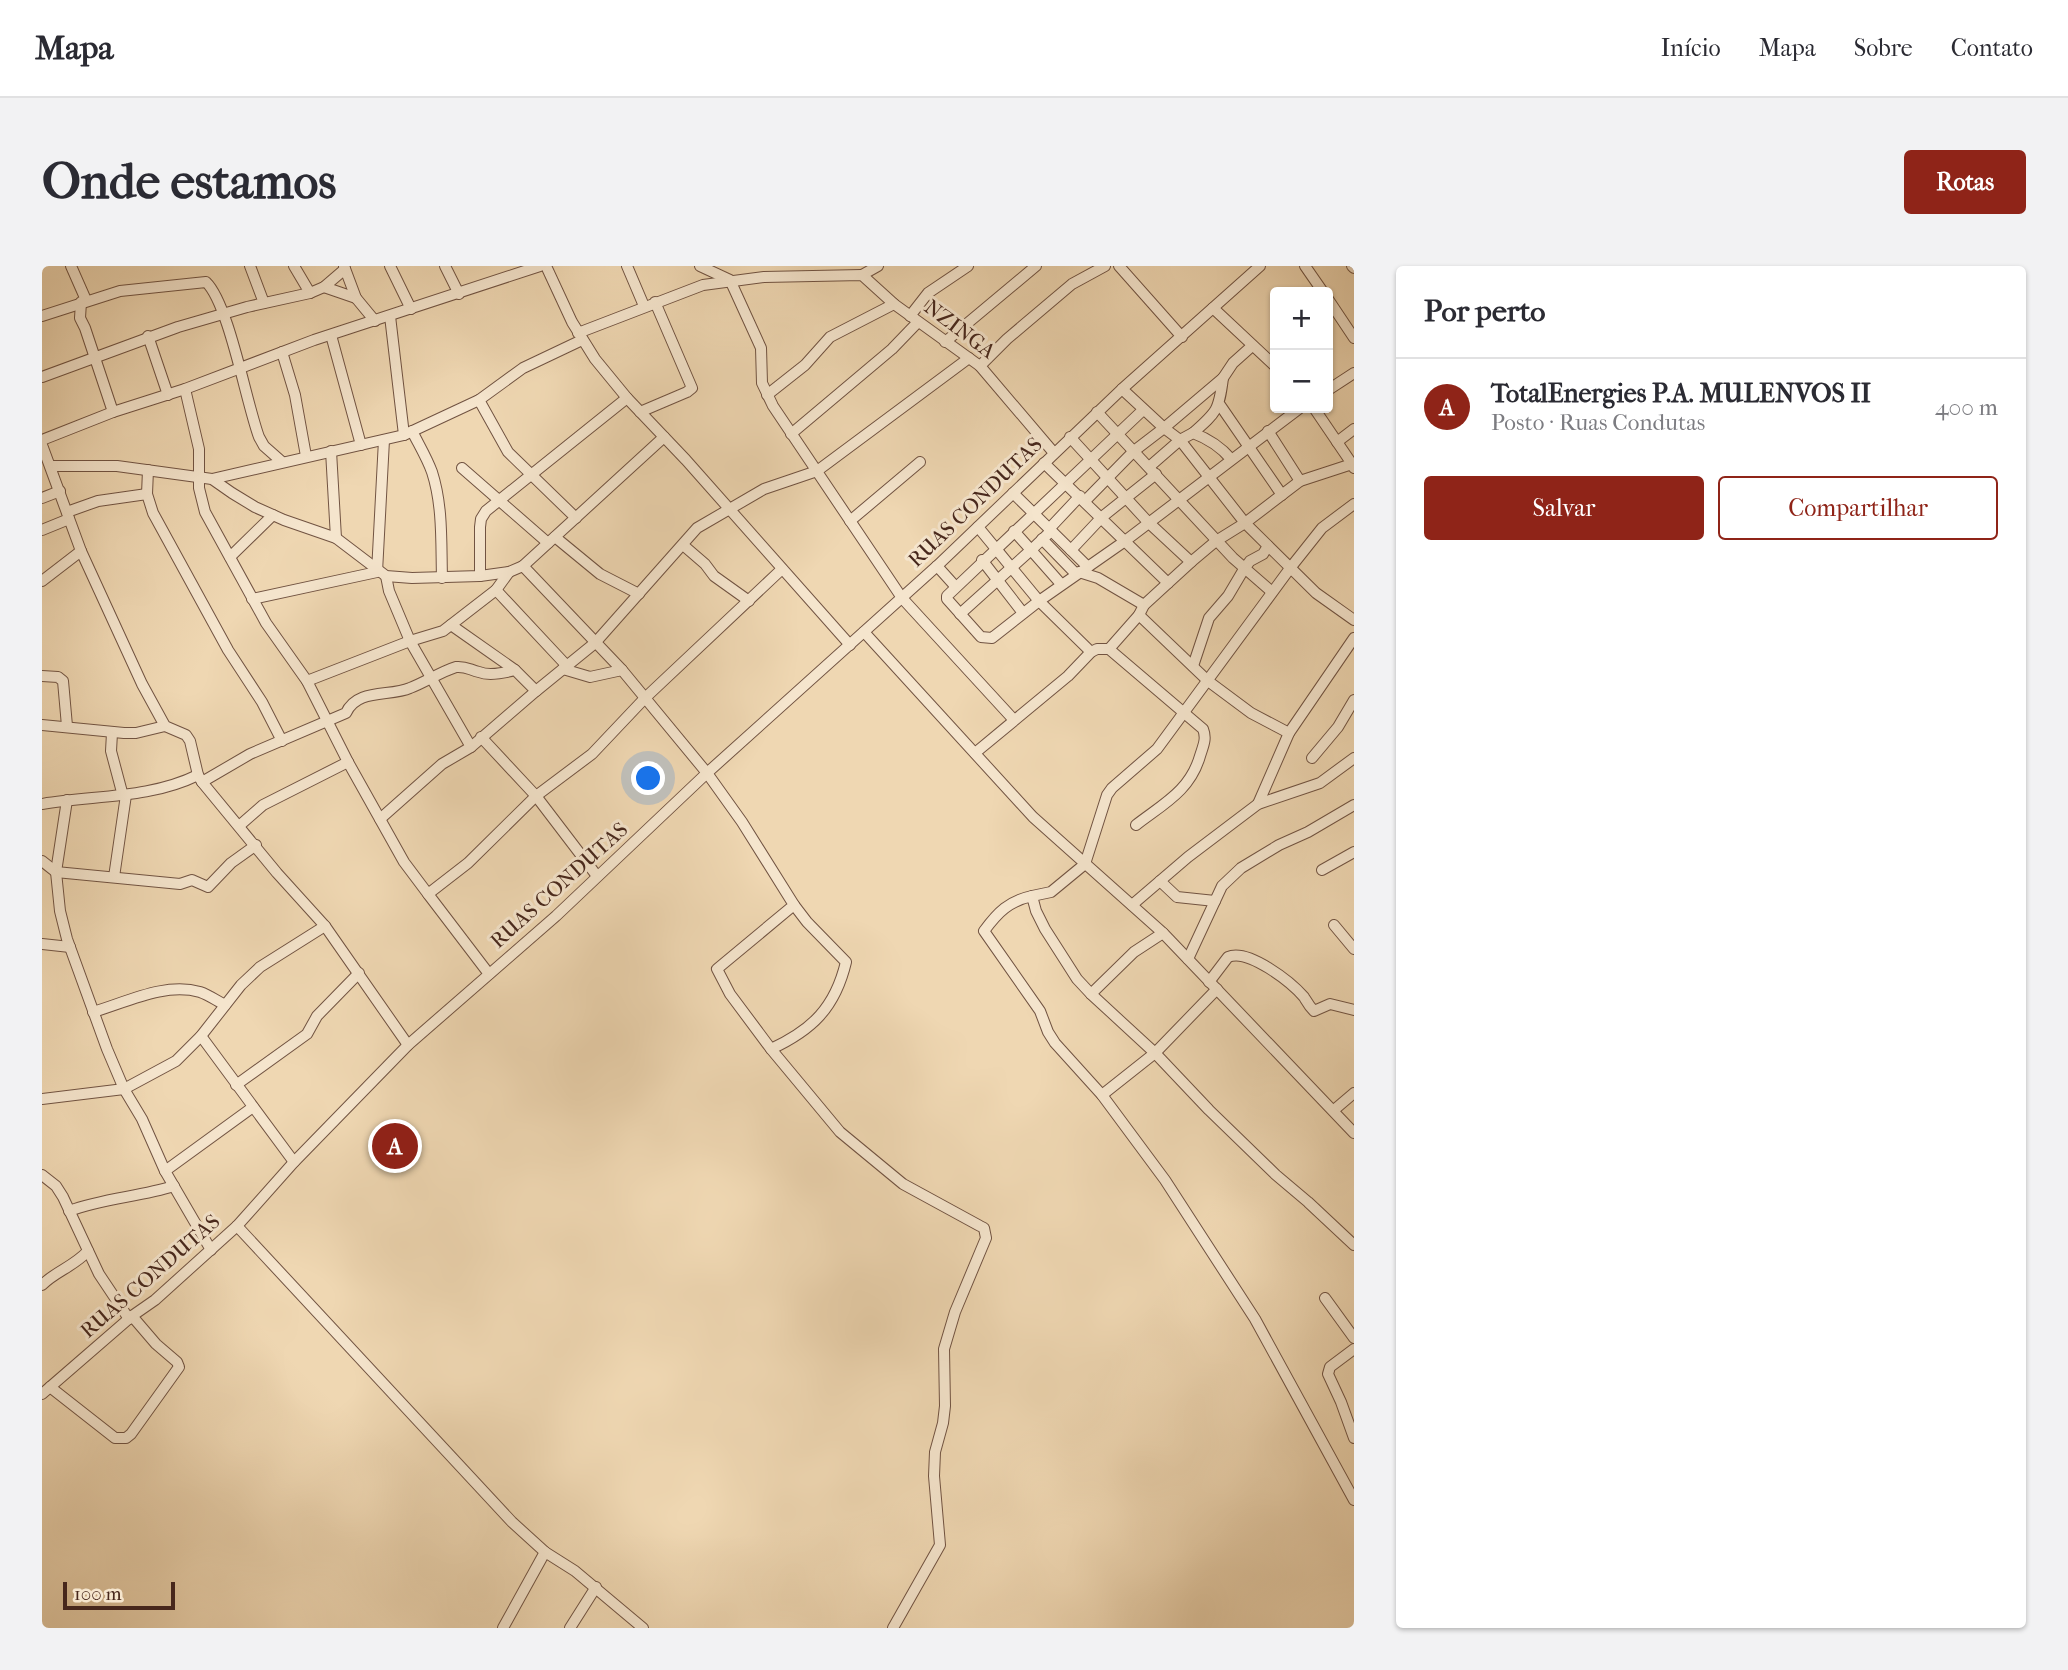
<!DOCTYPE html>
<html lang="pt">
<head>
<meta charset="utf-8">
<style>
  :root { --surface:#fff; --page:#f2f2f3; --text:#2b2b33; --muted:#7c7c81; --line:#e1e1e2; --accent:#8f2418 }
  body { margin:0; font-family:"IM FELL French Canon",serif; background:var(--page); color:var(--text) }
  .controls { position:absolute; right:21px; top:21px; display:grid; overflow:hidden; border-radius:7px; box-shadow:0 2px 5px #0004 }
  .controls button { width:63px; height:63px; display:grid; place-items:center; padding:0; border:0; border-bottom:2px solid var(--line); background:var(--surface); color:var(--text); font:35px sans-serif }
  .scale { position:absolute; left:21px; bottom:18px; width:112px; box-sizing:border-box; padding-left:7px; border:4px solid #47271c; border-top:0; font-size:19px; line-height:24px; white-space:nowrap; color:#47271c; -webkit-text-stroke:5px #f5e5cd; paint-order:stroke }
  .you { position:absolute; left:607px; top:513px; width:24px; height:24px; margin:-18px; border:5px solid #fff; border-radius:50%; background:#1a73e8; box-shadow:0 0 0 10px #1a73e833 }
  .badge { display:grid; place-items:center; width:46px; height:46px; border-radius:50%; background:var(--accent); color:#fff; font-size:23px; font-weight:700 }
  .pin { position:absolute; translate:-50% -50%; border:4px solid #fff; box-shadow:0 2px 7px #0006 }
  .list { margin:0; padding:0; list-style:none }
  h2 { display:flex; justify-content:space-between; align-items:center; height:91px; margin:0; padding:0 28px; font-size:30px }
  h2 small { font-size:23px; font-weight:400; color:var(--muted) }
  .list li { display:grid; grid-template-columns:46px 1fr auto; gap:21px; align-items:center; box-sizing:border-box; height:98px; padding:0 28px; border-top:2px solid var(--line) }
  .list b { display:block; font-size:26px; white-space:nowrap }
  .list p { margin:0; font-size:23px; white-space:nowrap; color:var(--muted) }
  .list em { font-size:23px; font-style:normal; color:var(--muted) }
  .actions { display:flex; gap:14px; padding:21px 28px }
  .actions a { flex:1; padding:16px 0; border:2px solid var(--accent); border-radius:7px; text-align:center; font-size:24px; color:var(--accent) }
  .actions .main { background:var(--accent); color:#fff }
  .map { position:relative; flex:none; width:1312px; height:1362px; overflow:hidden; border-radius:7px }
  header { display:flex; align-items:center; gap:42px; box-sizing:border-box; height:98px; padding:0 35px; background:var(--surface); border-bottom:2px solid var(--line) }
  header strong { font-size:33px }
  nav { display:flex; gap:38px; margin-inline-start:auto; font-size:24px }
  .intro { display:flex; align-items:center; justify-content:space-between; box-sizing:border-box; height:168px; padding:0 42px }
  h1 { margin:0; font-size:49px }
  .button { padding:18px 32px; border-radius:7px; background:var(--accent); color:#fff; font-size:24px; font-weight:700 }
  main { display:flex; gap:42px; padding:0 42px }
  aside { flex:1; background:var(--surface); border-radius:7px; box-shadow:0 2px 5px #0004 }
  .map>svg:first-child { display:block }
</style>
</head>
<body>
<header>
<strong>Mapa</strong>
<nav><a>Início</a><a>Mapa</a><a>Sobre</a><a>Contato</a></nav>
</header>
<div class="intro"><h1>Onde estamos</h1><a class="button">Rotas</a></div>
<main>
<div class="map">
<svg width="1312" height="1362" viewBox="0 0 1312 1362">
  <rect width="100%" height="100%" fill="#efd7b2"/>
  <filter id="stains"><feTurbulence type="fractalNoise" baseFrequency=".00286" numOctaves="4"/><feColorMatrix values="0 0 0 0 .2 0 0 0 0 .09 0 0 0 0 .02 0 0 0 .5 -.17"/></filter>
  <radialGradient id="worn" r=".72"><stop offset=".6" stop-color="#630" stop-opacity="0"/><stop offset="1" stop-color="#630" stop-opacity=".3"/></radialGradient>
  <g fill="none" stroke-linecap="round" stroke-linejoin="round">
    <g stroke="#715342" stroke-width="12">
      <g id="minor">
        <path d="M29 0 44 34"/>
        <path d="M208 0 222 37"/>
        <path d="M252 0 268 27"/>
        <path d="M302 0 314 32 333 55"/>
        <path d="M348 0 369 43"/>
        <path d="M403 0 417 28"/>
        <path d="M504 0 530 56 553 93 585 132 644 194 808 379"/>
        <path d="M585 0 602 40"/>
        <path d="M658 0 688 14 719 82 720 117 731 140 860 332 972 454"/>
        <path d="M1077 0 1140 71"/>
        <path d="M1263 0 1281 26"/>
        <path d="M1310 0 1312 2"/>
        <path d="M820 9 836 0"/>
        <path d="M282 21 314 32"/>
        <path d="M1286 33 1312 72"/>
        <path d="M39 36 38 52 43 62 71 146"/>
        <path d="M1171 42 1233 100"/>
        <path d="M0 50 78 25 164 16C187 38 204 136 217 171L222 180 239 195"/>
        <path d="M348 50 362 169"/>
        <path d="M868 50 886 27 926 0"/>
        <path d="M536 67 661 19 722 11 820 9 852 38 938 100 1012 187"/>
        <path d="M289 69 319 179"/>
        <path d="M106 70 126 129"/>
        <path d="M903 76 994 0"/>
        <path d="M240 86 253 129 264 190"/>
        <path d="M938 100 965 73 1030 18 1063 0"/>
        <path d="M0 111 136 61 205 41 268 27 282 21 303 3"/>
        <path d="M143 123 157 183V222L163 246 224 357 265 415 306 496 362 596 386 628"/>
        <path d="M1080 123 1122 162 1181 112 1191 97 1210 80"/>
        <path d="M1286 124 1312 107"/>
        <path d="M725 129 763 99 788 71 852 38"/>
        <path d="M437 134 466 186 534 252"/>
        <path d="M1178 139 1240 229"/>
        <path d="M1272 142 1310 198H1312"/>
        <path d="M1101 144 905 330V333L939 371 950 372 997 335 1083 275 1258 142"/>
        <path d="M598 146 645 126 650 122 613 36"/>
        <path d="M1055 146 1191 292 1230 326"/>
        <path d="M370 165C377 179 385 192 390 206 401 240 399 277 400 312"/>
        <path d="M1226 165 1258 215"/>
        <path d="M1151 167C1175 146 1177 144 1181 112"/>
        <path d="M749 168 850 83 876 56"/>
        <path d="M1028 171 1106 256 1149 296 1174 275 1203 257 1258 215 1310 198 1312 202"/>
        <path d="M0 174 71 146 143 123 272 74 498 0"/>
        <path d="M1295 176 1312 163"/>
        <path d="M0 179 39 285 100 418 123 460 144 469 148 475 156 509 160 516 235 607 283 660 366 779"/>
        <path d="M289 185 294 272"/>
        <path d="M1002 197 1126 317 1102 339 1097 349"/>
        <path d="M9 200H75L170 213 190 227 213 241 242 254 294 272 344 310 370 312 438 310 467 306 481 300 580 404 665 507 700 556 752 639 675 703 688 728 729 783 798 866 861 918 938 960 942 962 944 972 913 1046 902 1083 903 1140 901 1157 893 1186 892 1210 898 1279 851 1362"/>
        <path d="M1107 201 1138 174 1203 257 1274 327 1312 354"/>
        <path d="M420 202 506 277"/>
        <path d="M106 204 105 228 111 247 186 384 220 436 240 475"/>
        <path d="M170 213 362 169 437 134 481 102 540 74"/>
        <path d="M971 227 1046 301"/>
        <path d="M0 232 18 225"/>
        <path d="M1043 235 1092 185 1122 162 1138 174 1151 167C1167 173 1178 180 1189 193"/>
        <path d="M25 246 56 235 105 228"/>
        <path d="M808 255 878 196"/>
        <path d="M936 261 997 335 1049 386"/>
        <path d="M1007 263 1038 230"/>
        <path d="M0 264 27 253"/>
        <path d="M1009 265 989 284 1019 318"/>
        <path d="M513 271 558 308 597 328"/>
        <path d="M1000 273 1034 308"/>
        <path d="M641 279 663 298 672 310 707 335"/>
        <path d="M1029 284 1060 251 1114 208"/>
        <path d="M188 291 231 249"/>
        <path d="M940 294 981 347"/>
        <path d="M481 300 622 171"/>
        <path d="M895 300 913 320"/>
        <path d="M1037 306 1056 312 1102 339"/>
        <path d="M344 310 347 325 368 375 429 481"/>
        <path d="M438 310V261L439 253 444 245 585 132"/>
        <path d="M0 315 39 285"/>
        <path d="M1126 317 1149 296"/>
        <path d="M454 324 525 400"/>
        <path d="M210 333 335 306 342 174"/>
        <path d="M918 348 989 284 972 265"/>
        <path d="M409 359 473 404"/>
        <path d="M822 366 991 551 1121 667 1312 867"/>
        <path d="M1067 383 1161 463C1165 473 1161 480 1158 490 1148 525 1121 538 1094 559"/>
        <path d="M1151 400 1167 352 1186 330 1202 303 1208 295 1221 288 1226 280"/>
        <path d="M521 403 553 377 655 262 722 223 775 205 927 92"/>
        <path d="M0 410 16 411 21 415 25 460"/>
        <path d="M265 415 368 375 401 365 454 324 467 306"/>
        <path d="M0 459 82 467H94L123 460"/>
        <path d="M70 467 69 485 81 530"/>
        <path d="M439 471 494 530 555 610"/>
        <path d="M933 487 1026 410 1049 386 1055 383H1067L1097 349 1166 415 1209 447 1247 467"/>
        <path d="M1270 492 1296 461 1312 434"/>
        <path d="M160 516 208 488 304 447C315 422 348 431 368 422 384 416 398 406 414 401 424 400 428 404 437 406 447 410 462 407 473 404L494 425 521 403 548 411 580 404"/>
        <path d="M25 534 14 606 18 645 25 673 65 783 82 823 100 853 123 905 169 984"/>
        <path d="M0 538C53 529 107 533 156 509"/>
        <path d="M1216 538 1247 467 1312 372"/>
        <path d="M338 553 400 498 429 481 494 425"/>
        <path d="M197 560 221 539 306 496"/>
        <path d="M0 595 14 606 138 618 150 614 166 621 189 597 214 579"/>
        <path d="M1280 604 1312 586"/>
        <path d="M72 611 84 529"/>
        <path d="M1118 615 1135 631 1173 635"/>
        <path d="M990 630 1009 626 1043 598 1065 529 1070 522 1115 483 1249 301 1280 262 1312 238"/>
        <path d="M1090 639 1146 591 1216 538 1278 517 1312 492"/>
        <path d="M1292 659 1312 683"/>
        <path d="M0 678 28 681"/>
        <path d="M1146 693 1180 620 1199 602 1237 579 1266 566 1312 539"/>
        <path d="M447 708 386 628 426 597 494 530 550 488 603 432 740 303"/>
        <path d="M1167 716 1186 691C1206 682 1249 716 1262 731 1265 736 1267 740 1272 745L1288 738 1312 744"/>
        <path d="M1049 728 1092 686 1121 667"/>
        <path d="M51 746C85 736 123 716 158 726 167 729 175 735 183 739"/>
        <path d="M159 770 252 896"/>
        <path d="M729 783C770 764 793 742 804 696L765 656 752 639"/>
        <path d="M194 819 265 768 275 750 317 707"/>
        <path d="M1060 829 1113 787 1175 723"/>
        <path d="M0 833 82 823 134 795 159 770 199 719 218 701 283 660"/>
        <path d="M1292 844 1312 827"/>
        <path d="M123 905 211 841"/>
        <path d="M0 909 14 920 21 931 57 1008 87 1053"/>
        <path d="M27 945C61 932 97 931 132 920"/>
        <path d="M195 960 470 1256 503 1286 533 1305 601 1362"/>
        <path d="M1312 979 1266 936 1234 909 1167 844 1113 787 1049 728 1035 713 1003 663 994 645 990 630C967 635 956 646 942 665L998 745 1006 766 1013 777 1060 829 1123 914 1213 1053 1312 1234"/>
        <path d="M0 1019C14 1005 31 1001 46 985"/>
        <path d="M1283 1032 1312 1072"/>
        <path d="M1312 1083 1288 1101 1286 1108 1299 1136 1312 1172"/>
        <path d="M8 1121 73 1172H84L89 1168 137 1101 135 1096 114 1078 90 1050"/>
        <path d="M0 1128 90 1050 113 1034 195 960 252 896 366 779 514 650 665 507 895 300 1080 123 1218 0"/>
        <path d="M461 1362 503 1286"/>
        <path d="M528 1362 554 1321"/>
      </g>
    </g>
    <use href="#minor" stroke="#f5e5cd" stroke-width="10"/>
  </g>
  <g text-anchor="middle" stroke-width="6" stroke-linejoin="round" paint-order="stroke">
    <g font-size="21" fill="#47271c" stroke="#f5e5cd">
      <text transform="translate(918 63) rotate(37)" y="7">NZINGA</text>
      <text transform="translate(933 236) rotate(-44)" y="7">RUAS CONDUTAS</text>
      <text transform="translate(517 619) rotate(-42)" y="7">RUAS CONDUTAS</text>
      <text transform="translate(108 1010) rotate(-41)" y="7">RUAS CONDUTAS</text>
    </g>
  </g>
  <rect width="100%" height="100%" filter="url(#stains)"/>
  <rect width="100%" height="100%" fill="url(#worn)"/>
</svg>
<div class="controls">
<button>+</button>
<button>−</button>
</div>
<div class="scale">100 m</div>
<div class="you"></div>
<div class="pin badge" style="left:353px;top:880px">A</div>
</div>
<aside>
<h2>Por perto<small></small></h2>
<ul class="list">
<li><span class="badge">A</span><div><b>TotalEnergies P.A. MULENVOS II</b><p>Posto · Ruas Condutas</p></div><em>400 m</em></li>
</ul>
<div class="actions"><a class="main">Salvar</a><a>Compartilhar</a></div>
</aside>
</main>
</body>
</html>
